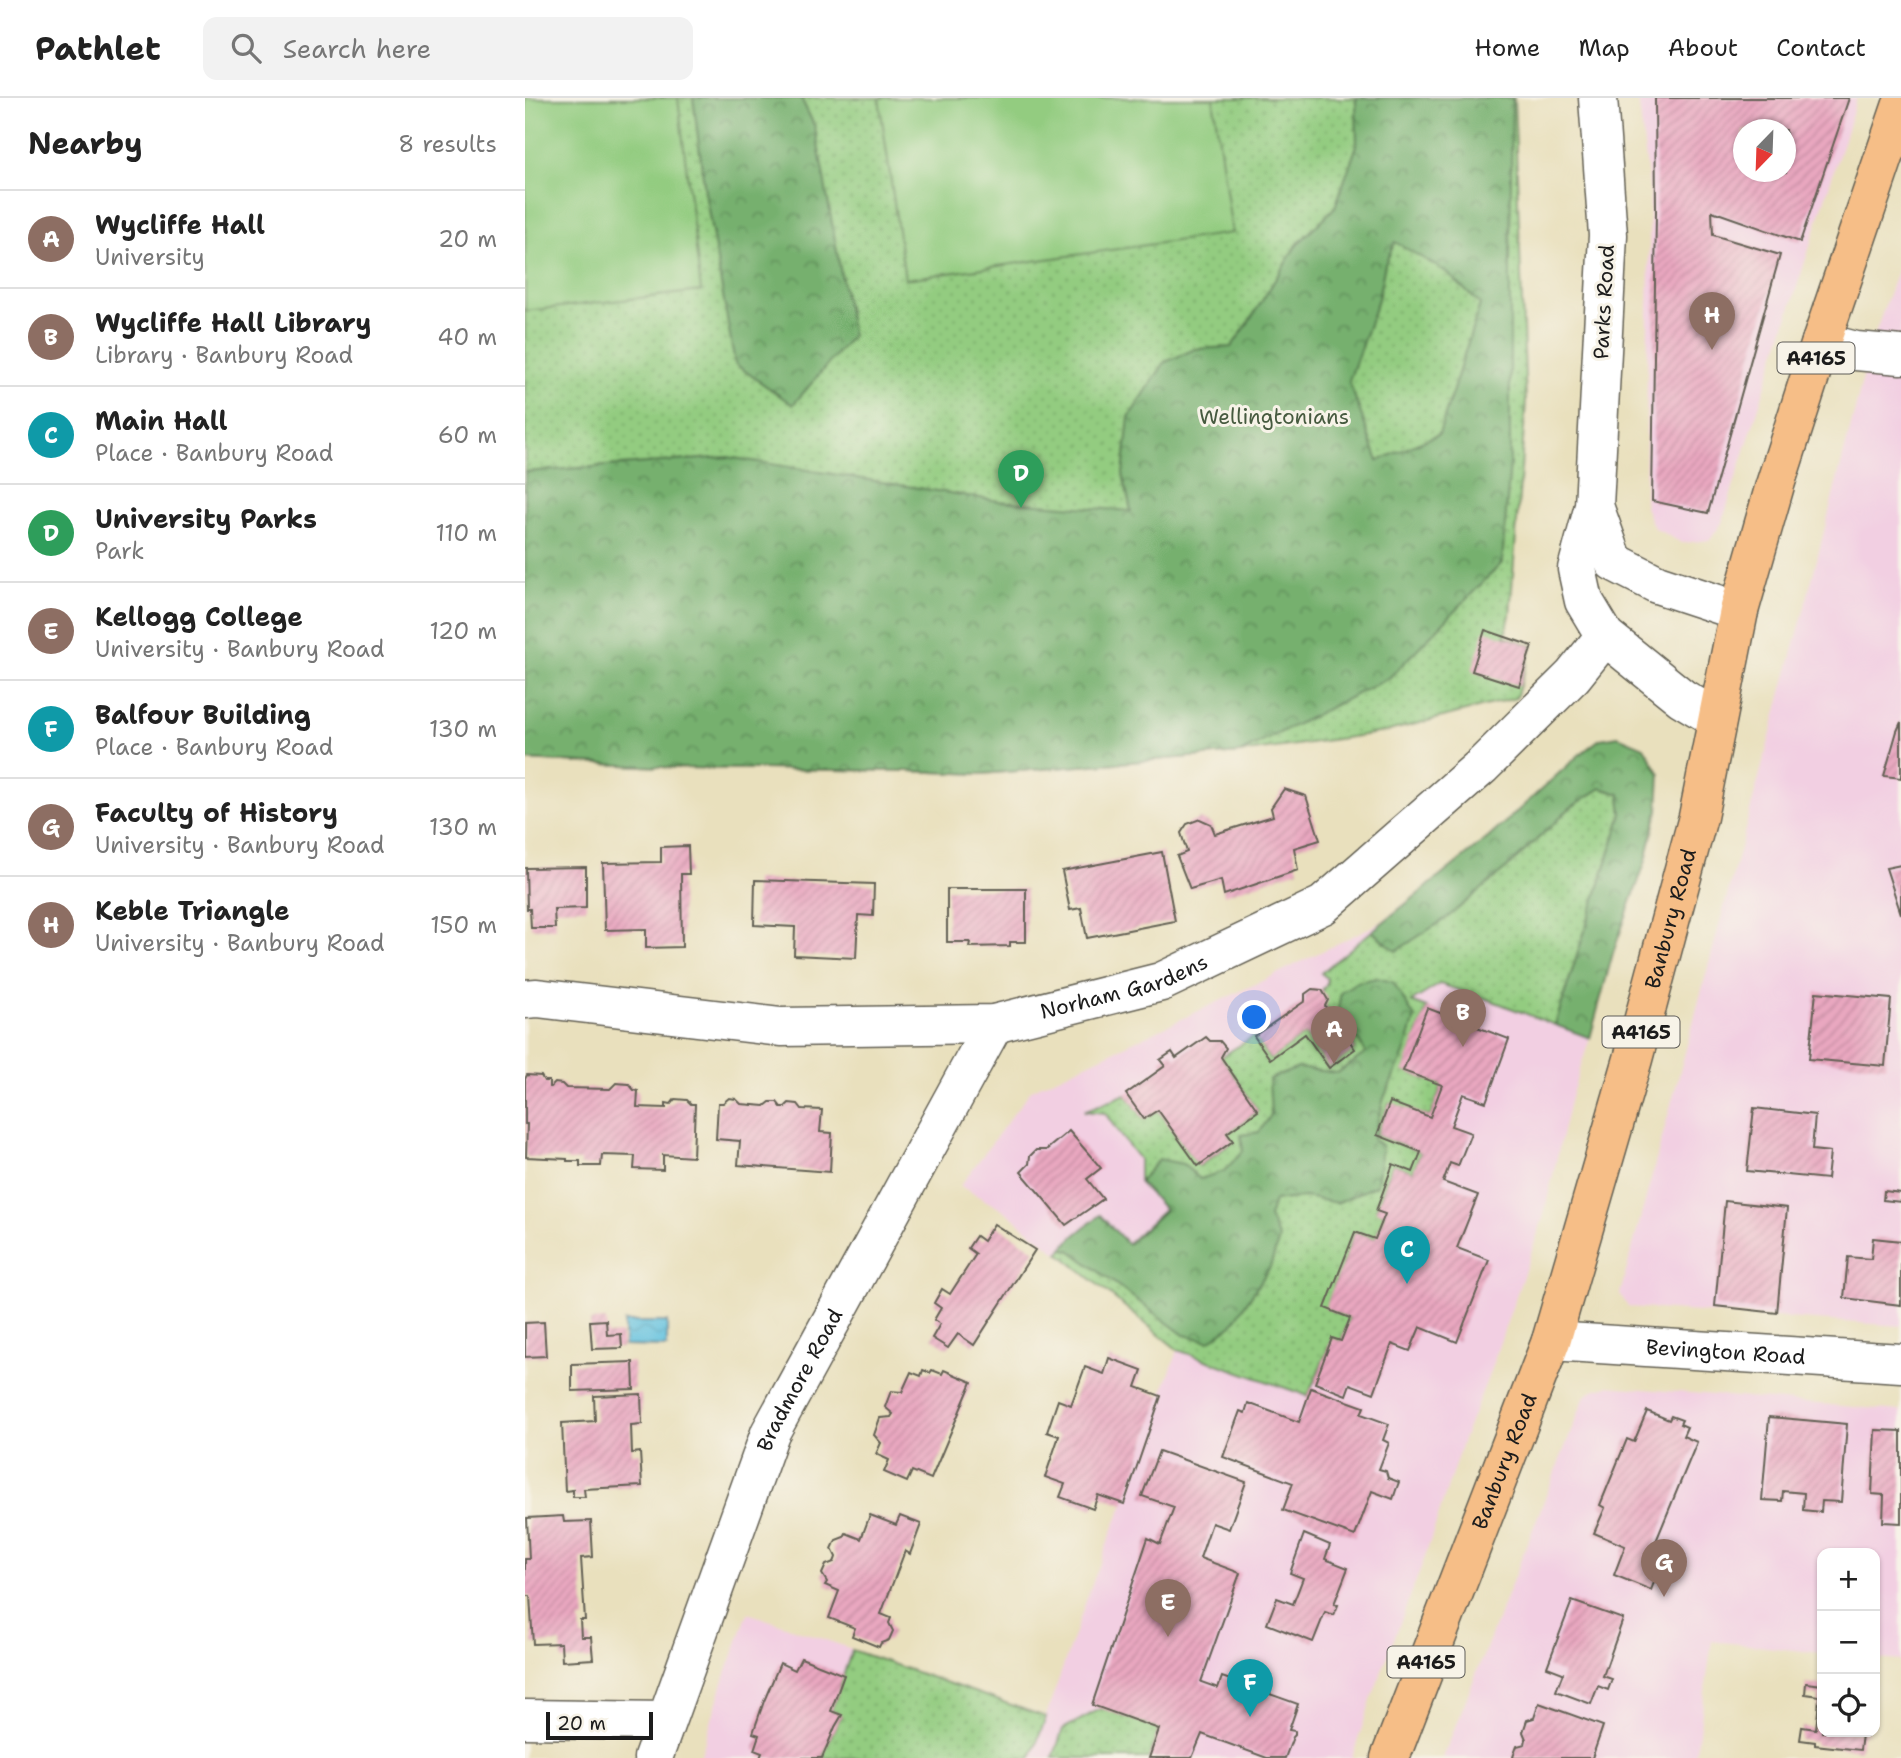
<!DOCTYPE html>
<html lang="en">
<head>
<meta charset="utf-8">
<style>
  :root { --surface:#fff; --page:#f2f2f2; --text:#222; --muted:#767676; --line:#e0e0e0; --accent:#b5179e }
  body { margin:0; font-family:"Shantell Sans",sans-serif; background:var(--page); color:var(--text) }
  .controls { position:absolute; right:21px; bottom:21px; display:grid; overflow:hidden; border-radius:14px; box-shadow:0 2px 5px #0004 }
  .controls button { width:63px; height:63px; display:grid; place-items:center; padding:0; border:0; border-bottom:2px solid var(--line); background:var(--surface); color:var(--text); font:35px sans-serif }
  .compass { position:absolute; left:1208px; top:21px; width:63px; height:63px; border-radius:50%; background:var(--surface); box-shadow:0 2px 5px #0004; rotate:203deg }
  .scale { position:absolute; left:21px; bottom:18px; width:107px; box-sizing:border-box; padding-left:7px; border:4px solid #1c1c1c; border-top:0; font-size:19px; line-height:24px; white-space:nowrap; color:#1c1c1c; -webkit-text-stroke:5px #f7f3e8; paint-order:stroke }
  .you { position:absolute; left:730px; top:920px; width:24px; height:24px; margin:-18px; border:5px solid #fff; border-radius:50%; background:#1a73e8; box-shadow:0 0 0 10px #1a73e833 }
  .badge { display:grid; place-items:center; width:46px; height:46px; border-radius:50%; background:var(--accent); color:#fff; font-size:23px; font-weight:700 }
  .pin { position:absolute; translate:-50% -58px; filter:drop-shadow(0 2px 4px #0008) }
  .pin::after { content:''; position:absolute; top:37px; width:24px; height:21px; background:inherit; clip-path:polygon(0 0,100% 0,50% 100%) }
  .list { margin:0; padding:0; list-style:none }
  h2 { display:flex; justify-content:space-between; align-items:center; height:91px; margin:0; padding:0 28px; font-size:30px }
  h2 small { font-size:23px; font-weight:400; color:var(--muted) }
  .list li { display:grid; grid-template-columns:46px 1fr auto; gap:21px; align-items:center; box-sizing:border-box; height:98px; padding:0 28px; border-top:2px solid var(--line) }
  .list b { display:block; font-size:26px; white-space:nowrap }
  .list p { margin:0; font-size:23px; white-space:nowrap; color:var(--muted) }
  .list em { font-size:23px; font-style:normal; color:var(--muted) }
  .icon { flex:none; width:38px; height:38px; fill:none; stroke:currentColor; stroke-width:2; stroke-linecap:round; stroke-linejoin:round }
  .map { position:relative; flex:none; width:1376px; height:1660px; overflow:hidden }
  header { display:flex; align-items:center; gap:42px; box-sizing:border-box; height:98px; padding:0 35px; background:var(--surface); border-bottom:2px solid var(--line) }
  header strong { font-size:33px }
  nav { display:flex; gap:38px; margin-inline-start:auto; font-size:24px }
  .search { width:490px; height:63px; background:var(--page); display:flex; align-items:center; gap:18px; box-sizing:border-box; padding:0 24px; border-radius:14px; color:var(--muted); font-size:26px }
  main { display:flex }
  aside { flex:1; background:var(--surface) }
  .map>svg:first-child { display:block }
</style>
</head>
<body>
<header>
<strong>Pathlet</strong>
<div class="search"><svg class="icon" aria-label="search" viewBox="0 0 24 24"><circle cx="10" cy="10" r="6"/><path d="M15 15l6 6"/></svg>Search here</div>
<nav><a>Home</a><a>Map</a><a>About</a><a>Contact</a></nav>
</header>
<main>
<aside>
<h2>Nearby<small>8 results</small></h2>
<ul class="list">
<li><span class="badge" style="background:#8d6e63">A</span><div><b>Wycliffe Hall</b><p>University</p></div><em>20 m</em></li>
<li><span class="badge" style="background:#8d6e63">B</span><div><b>Wycliffe Hall Library</b><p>Library · Banbury Road</p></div><em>40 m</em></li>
<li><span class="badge" style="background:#0f9aa8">C</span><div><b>Main Hall</b><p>Place · Banbury Road</p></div><em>60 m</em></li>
<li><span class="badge" style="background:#2e9e5b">D</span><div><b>University Parks</b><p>Park</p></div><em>110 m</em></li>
<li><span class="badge" style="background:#8d6e63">E</span><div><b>Kellogg College</b><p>University · Banbury Road</p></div><em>120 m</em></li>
<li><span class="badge" style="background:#0f9aa8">F</span><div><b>Balfour Building</b><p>Place · Banbury Road</p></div><em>130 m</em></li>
<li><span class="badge" style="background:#8d6e63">G</span><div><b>Faculty of History</b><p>University · Banbury Road</p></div><em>130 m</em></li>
<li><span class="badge" style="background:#8d6e63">H</span><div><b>Keble Triangle</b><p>University · Banbury Road</p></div><em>150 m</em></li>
</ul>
</aside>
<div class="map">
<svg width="1376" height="1660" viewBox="0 0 1376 1660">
  <defs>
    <pattern id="green-dots" width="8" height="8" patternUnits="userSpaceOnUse" patternTransform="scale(1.75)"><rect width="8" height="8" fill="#93cc80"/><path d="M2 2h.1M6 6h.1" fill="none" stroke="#7eaf6e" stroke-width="1.8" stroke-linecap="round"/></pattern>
    <pattern id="forest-crowns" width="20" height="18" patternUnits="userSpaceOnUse" patternTransform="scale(1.75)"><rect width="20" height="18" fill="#76b06e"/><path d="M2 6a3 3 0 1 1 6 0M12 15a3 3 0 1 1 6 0" fill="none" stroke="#608e5a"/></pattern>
    <pattern id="water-waves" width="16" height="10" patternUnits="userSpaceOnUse" patternTransform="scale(1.75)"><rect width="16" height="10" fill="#61c1df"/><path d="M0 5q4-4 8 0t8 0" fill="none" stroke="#54a5bf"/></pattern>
    <pattern id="building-hatch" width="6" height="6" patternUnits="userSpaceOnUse" patternTransform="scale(1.75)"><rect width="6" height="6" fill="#e9a7c0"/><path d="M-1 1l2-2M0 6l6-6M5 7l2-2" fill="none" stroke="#c78fa4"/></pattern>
  </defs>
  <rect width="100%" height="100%" fill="#f7f3e8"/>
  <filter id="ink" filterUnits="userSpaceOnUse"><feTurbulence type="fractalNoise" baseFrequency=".0143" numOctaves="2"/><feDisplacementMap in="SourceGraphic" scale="14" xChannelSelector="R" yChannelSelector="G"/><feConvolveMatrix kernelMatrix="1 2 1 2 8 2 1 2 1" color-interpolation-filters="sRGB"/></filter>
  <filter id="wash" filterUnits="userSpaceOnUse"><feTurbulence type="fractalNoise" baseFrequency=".00686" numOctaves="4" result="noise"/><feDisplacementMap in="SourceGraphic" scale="28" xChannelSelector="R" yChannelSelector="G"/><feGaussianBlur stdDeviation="1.57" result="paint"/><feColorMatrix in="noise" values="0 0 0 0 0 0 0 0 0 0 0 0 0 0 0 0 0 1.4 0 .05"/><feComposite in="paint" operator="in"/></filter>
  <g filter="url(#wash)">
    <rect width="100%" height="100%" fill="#e9e0bd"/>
    <g fill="#f2cfe2" fill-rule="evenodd">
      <path d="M1113 0H1332L1197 425 1185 442 1157 445 1129 430 1120 409 1125 95ZM1218 32H1260V74H1218Z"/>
      <path d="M1376 162V1228L1103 1209 1095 1196 1278 516 1340 272 1352 230Z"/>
      <path d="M1093 638 1119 649 1135 676 1133 713 1121 762 1088 855 1065 940 1046 999 1018 1120 962 1282 938 1342 900 1459 846 1602 827 1660H175L198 1584 223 1515 521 1618 564 1494 588 1431 599 1406 636 1298 653 1252 481 1114 435 1088 506 992 737 883 856 824 964 739 1054 657 1075 641Z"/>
      <path d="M1083 1288 1376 1313V1563L1350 1561V1455H1297V1555L1187 1543 1173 1642 1169 1660H918L1060 1298 1071 1291Z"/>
    </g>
    <g fill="url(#green-dots)" stroke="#58744e" stroke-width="2">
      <path d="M0 0H989L1001 304 985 517 980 538 1007 548 991 600 860 634 715 655 456 676 382 673 156 670 0 662Z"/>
      <path d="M1076 690 1095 696 1097 716 1030 927 965 902 915 886 886 904 902 910 879 973 917 987 905 1019 864 1005 852 1037 896 1054 888 1074 868 1066 851 1112 860 1116 850 1141 830 1134 801 1210 825 1220 816 1243 807 1241 783 1298 653 1252 534 1155 548 1139 575 1117 602 1146 640 1111 614 1084V1061L595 1037 580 1015 559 1013 601 996 619 1021 633 1012 674 1068 708 1044 702 1035 733 1013 696 959 729 938 745 961 780 936 804 969 830 951 800 908 797 892 802 886V880L796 875 847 833 871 853 982 770 1045 710Z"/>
      <path d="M327 1552 521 1619 506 1660H297L310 1629 317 1618 306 1613Z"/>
      <path d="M577 1610 634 1631 624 1660H528L538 1631Z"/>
    </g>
    <g fill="url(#forest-crowns)" stroke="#496645" stroke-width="2" fill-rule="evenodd">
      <path d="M168 0H276L290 29 327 238 268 307 210 266 180 94Z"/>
      <path d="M831 0H987L985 163V365L977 465 864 580 715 655 456 676 382 673 156 670 0 662V374L203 359 474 403 606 413 598 376 604 319 640 264 670 251 706 249 722 227 771 148 810 109 832 47ZM870 144 921 174 955 206 914 336 853 363 824 283 853 201 860 166Z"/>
      <path d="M1093 638 1119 649 1135 676 1133 713 1121 762 1088 855 1065 940 1030 927 1097 716 1095 696 1076 690 1045 710 982 770 923 819 871 853 847 833 964 739 1054 657 1075 641Z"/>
      <path d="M852 880 868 884 890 920 879 956 859 1000 848 1041 857 1048 852 1087 812 1105 780 1099 749 1103 744 1119 754 1141 745 1169 707 1227 684 1243 659 1237 546 1153 538 1150 548 1139 575 1117 603 1146 640 1112 614 1084 634 1061 658 1066 675 1081 699 1073 718 1053 716 1037 734 1034 746 1017 744 981 773 970 812 975 841 955 813 910 816 894 832 884Z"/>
    </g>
    <g fill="#93cc80" stroke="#58744e" stroke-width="2">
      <path d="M0 0H153L176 193 0 213Z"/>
      <path d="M354 0H688L707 135 380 181Z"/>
    </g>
    <path fill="url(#water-waves)" stroke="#3e6e7e" stroke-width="2" d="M99 1224H142V1249L99 1248Z"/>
    <g id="blocks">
      <g fill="url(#building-hatch)" fill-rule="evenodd">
        <path d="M1130 0H1324L1275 144 1187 113 1188 137 1255 157 1183 415 1127 403 1131 113ZM1218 32H1261V74H1218Z"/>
        <path d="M960 532 1007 548 994 588 947 573Z"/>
        <path d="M1376 624V680L1359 678 1372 633Z"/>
        <path d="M759 691 781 698 795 742 769 750 773 772 699 797 696 782 665 791 652 758 662 754 656 735 662 726 675 721 686 726 690 736 748 718 746 710Z"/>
        <path d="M163 748 164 776H156L157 849 121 850V831L80 832 78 765 136 764V749Z"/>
        <path d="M637 754 650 823 562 840 556 810 545 812 537 773Z"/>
        <path d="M1376 767V816L1361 770Z"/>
        <path d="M61 769V810L29 811 30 830H6L5 811H2L1 770Z"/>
        <path d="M230 782 349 786 348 818 333 817 331 860 269 857 270 829 229 827Z"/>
        <path d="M422 791H501V844H485V848L444 849 445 844H422Z"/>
        <path d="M787 891 797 892 803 902 800 908 830 951 804 970 780 936 745 961 729 938 780 903V896Z"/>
        <path d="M1291 894 1366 901 1360 968 1284 961Z"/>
        <path d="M902 910 984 941 961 1004 938 996 926 1028 946 1035 933 1068 925 1065 918 1084 953 1097 932 1150 964 1162 932 1244 895 1229 885 1253 867 1246 849 1295 825 1286 821 1297 790 1285 807 1240 816 1243 825 1220 800 1210 830 1134 850 1141 860 1116 851 1113 868 1066 888 1074 896 1054 852 1037 865 1004 905 1019 917 987 878 973Z"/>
        <path d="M681 939 685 943H695L701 950 696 959 733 1013 702 1035 708 1043 673 1068 633 1012 619 1021 601 996 640 968 635 962 647 954 651 960Z"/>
        <path d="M2 977 16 978 19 983H24V989H26L30 985 37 986 41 990 85 991 91 985 104 986 109 992 113 993 112 1009 141 1010V1005L146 1006 150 1001 162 1002 166 1006H170L168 1059 138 1057V1072L109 1071 110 1058 77 1057 76 1068H55V1063H42V1061L1 1059 2 1026H0V981Z"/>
        <path d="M204 1000 211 1001 216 1006 240 1008 245 1004H252L256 1009H260L264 1005 273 1006 277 1011 297 1012 295 1034 307 1035 305 1074 213 1067 215 1043 191 1041 193 1005H198Z"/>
        <path d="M1229 1010 1290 1017 1287 1052 1305 1054 1302 1081 1222 1073Z"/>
        <path d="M544 1033 576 1070 562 1081 578 1101 541 1127 496 1074 504 1066 505 1058 511 1052H521Z"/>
        <path d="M1359 1093 1376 1095V1104L1358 1102Z"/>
        <path d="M1200 1103 1262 1110 1252 1215 1190 1208Z"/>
        <path d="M469 1126 510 1152 449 1247 433 1236 423 1250 407 1240 415 1226 409 1222 416 1210 409 1205 417 1191 425 1196 451 1156 443 1150 451 1138 458 1143Z"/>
        <path d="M1348 1140 1376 1143V1207L1319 1200 1323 1159 1346 1161Z"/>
        <path d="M81 1222 82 1237 96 1236 97 1250 67 1251 65 1223Z"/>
        <path d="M19 1224 21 1258 0 1259V1225Z"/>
        <path d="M584 1260 617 1272 611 1289 636 1298 599 1406 573 1397 568 1411 535 1399 540 1386 520 1379 534 1338 522 1334 533 1302 546 1307 560 1269 579 1276Z"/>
        <path d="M108 1264 109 1291 47 1293V1266Z"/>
        <path d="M398 1272 405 1275 407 1272 417 1276 419 1272 447 1284 406 1381 387 1373 382 1384 359 1374 364 1362 351 1356 356 1345 349 1337 355 1320 366 1319 368 1316 360 1309 366 1293 377 1294 386 1274 396 1278Z"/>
        <path d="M786 1290 839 1309 836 1316 864 1326 858 1342 864 1345 854 1371 861 1373 863 1380 874 1384 871 1392 868 1401 847 1393 830 1438 758 1412 768 1385 698 1359 715 1313 720 1315 723 1305 774 1324Z"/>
        <path d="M116 1296 117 1326 106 1327 107 1355 115 1354 117 1388 59 1391 60 1399H48V1392L40 1393 37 1325 70 1323 69 1298Z"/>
        <path d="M1122 1313 1144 1322 1146 1318 1157 1322 1155 1326 1162 1329 1158 1338 1172 1344 1129 1448 1141 1454 1126 1492 1089 1477 1100 1448 1069 1435 1080 1410 1075 1407 1102 1341 1109 1344Z"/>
        <path d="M1244 1319 1322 1326 1316 1404 1297 1403 1296 1414 1278 1412 1279 1395 1258 1393 1257 1403 1237 1402Z"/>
        <path d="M1350 1332 1376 1333V1425L1358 1424 1359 1397 1347 1396Z"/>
        <path d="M634 1353 721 1384 704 1431 687 1425 675 1460 715 1475 676 1584 693 1590 697 1579 773 1606 764 1632 770 1633V1637L768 1639 760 1660H742L677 1636 667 1660H624L634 1631 567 1607 623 1440 635 1446 649 1409 617 1398Z"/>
        <path d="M345 1417 371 1427 375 1418 396 1426 385 1456 380 1453 356 1516 366 1520 364 1525 368 1533 364 1542 356 1545 354 1549 327 1538 330 1530 304 1520 314 1493 300 1487 302 1484 297 1476 301 1467 309 1464 310 1462 311 1459 307 1451 311 1442 319 1439 321 1435 336 1441Z"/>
        <path d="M38 1418 39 1424 66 1423 68 1459 56 1460 60 1522H55L56 1539H66L68 1561 37 1563 36 1545 8 1546 5 1498H0V1461H4L2 1420Z"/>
        <path d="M779 1436 805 1447 800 1461 823 1470 809 1506 813 1507 809 1517 800 1514 788 1544 742 1526 752 1500 768 1506 778 1480 765 1475Z"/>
        <path d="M1047 1503 1098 1521 1078 1578 1087 1581 1083 1592 1073 1588 1066 1606 1031 1593 1038 1575 1022 1569Z"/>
        <path d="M276 1560 319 1577 306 1613 317 1617 310 1629 297 1660H235L237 1655 229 1652 234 1637 228 1635 239 1603 255 1565 270 1572Z"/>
        <path d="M1281 1585 1297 1587V1634H1344L1337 1637 1335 1652 1290 1647V1644L1275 1642 1277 1629 1291 1631 1293 1613 1294 1598 1280 1596Z"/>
        <path d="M1014 1605 1078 1628 1067 1660H989L988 1659 992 1648 1000 1646 1001 1641 998 1634 1002 1622 1009 1620Z"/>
      </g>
    </g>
  </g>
  <g filter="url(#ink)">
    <use href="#blocks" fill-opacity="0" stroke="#646154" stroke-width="2"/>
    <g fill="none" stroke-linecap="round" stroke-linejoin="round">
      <g stroke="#646154" stroke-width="41">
        <g id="minor">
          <path d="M1073 0 1083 137 1069 408 1052 471 1059 503 1080 538 1157 600 1192 621"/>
          <path d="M1296 244 1331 253 1376 257"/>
          <path d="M1069 408 1089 464 1132 486 1214 513"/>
          <path id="s1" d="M0 901 12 900 256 929 469 926 636 884 798 807 957 668 1048 578 1080 538"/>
          <path id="s2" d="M1026 1243 1376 1265"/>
          <path d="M0 1621 140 1623"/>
          <path id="s3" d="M128 1660 245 1335 469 926"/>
        </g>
      </g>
      <g stroke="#646154" stroke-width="41">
        <g id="major">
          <path id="s4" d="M865 1660 1026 1243 1108 961 1173 719 1214 513 1250 387 1296 244 1376 9"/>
        </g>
      </g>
      <use href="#minor" stroke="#fff" stroke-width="38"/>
      <use href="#major" stroke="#f6be87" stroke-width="38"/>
    </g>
  </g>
  <g text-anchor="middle" stroke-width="6" stroke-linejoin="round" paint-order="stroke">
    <g fill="#f7f3e8" stroke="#5e5c59" stroke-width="2">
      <rect x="1252.5" y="244.5" width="77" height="31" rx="5"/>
      <rect x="1077.5" y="918.5" width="77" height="31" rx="5"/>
      <rect x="862.5" y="1548.5" width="77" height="31" rx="5"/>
    </g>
    <g font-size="19" font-weight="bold" fill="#1c1c1c">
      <text x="1291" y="267">A4165</text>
      <text x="1116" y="941">A4165</text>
      <text x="901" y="1571">A4165</text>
    </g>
    <g font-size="21" fill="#1c1c1c" stroke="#f7f3e8">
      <text transform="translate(1079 204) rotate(-87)" y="7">Parks Road</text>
      <text dy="7" stroke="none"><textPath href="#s4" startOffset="886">Banbury Road</textPath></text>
      <text dy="7" stroke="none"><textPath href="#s1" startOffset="606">Norham Gardens</textPath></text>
      <text dy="7" stroke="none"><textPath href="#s2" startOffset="175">Bevington Road</textPath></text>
      <text dy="7" stroke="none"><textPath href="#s3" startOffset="406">Bradmore Road</textPath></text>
      <text dy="7" stroke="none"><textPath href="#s4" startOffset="318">Banbury Road</textPath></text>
    </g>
    <g font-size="21" fill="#465a3f" stroke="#f7f3e8">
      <text x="749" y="326">Wellingtonians</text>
    </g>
  </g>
</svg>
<div class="controls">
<button>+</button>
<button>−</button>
<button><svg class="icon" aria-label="locate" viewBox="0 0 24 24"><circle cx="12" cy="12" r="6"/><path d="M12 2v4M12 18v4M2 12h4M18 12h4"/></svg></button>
</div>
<svg class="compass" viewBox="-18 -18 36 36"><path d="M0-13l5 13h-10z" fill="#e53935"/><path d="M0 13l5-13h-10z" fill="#767676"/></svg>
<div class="scale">20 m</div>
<div class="you"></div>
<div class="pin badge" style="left:809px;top:966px;background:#8d6e63">A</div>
<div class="pin badge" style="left:938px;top:949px;background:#8d6e63">B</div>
<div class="pin badge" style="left:882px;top:1186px;background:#0f9aa8">C</div>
<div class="pin badge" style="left:496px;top:410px;background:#2e9e5b">D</div>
<div class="pin badge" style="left:643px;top:1539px;background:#8d6e63">E</div>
<div class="pin badge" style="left:725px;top:1619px;background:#0f9aa8">F</div>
<div class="pin badge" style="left:1139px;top:1499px;background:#8d6e63">G</div>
<div class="pin badge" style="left:1187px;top:252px;background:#8d6e63">H</div>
</div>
</main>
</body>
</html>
